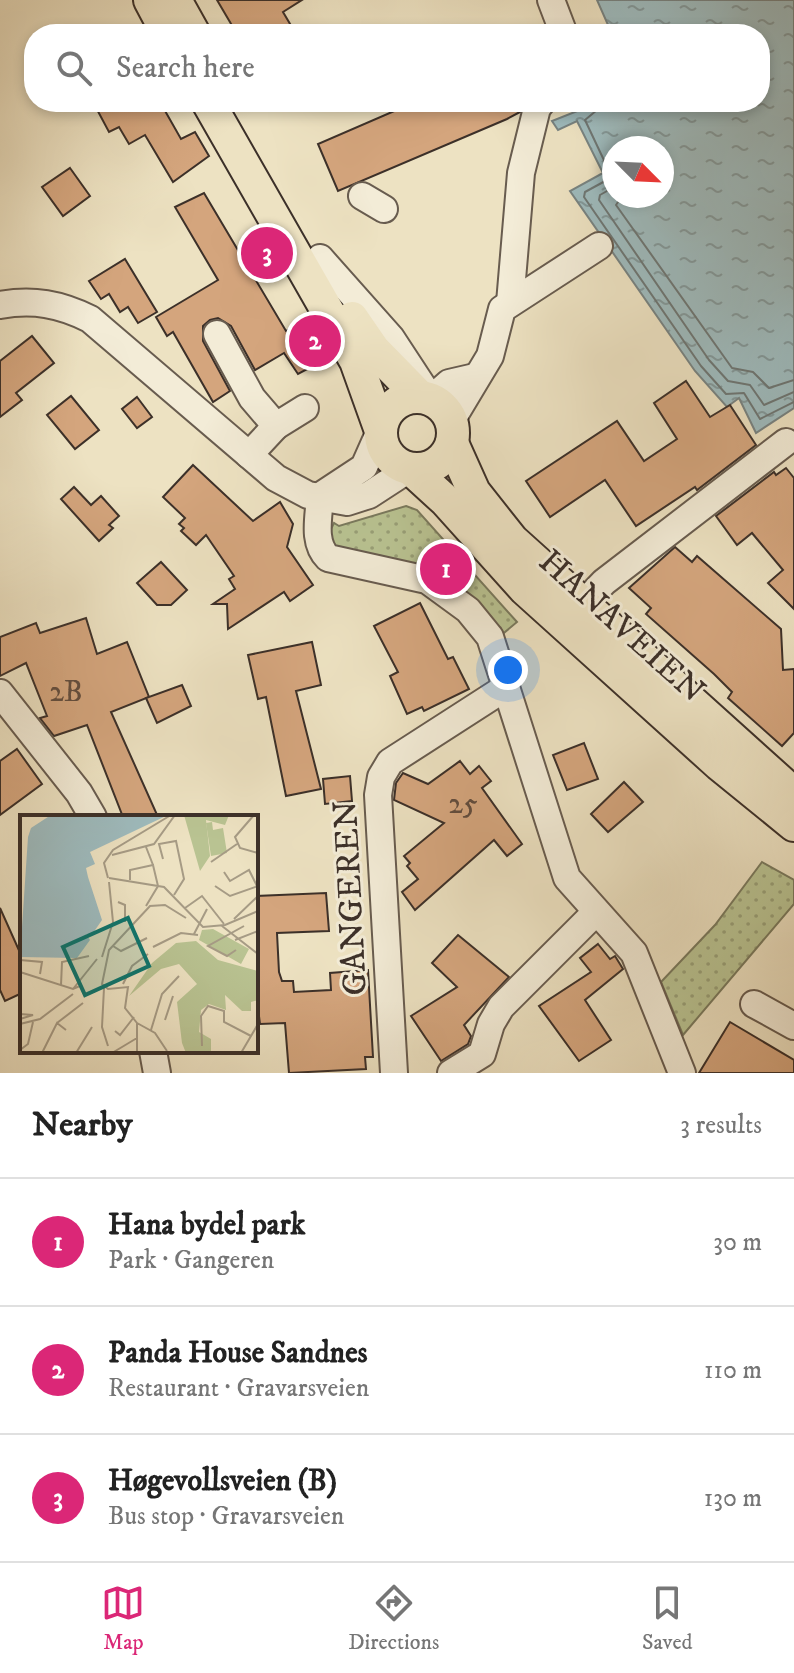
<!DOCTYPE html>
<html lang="en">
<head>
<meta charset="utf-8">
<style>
  :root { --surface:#fff; --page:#f6f6f6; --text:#222; --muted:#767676; --line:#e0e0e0; --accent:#db2777 }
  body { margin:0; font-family:"IM FELL DW Pica",serif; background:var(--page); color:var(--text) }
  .compass { position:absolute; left:602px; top:136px; width:72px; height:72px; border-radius:50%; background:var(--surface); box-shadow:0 4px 12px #0003; rotate:114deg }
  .you { position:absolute; left:508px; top:670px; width:28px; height:28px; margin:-20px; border:6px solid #fff; border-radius:50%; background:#1a73e8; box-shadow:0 0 0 12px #1a73e833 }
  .badge { display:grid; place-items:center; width:52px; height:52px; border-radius:50%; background:var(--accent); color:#fff; font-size:26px; font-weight:700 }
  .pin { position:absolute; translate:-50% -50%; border:4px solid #fff; box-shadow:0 2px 8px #0006 }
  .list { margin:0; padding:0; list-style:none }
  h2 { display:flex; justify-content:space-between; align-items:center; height:104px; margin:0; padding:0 32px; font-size:34px }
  h2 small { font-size:26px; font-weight:400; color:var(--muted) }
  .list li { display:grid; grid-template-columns:52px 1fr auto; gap:24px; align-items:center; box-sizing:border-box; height:128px; padding:0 32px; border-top:2px solid var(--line) }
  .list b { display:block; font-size:30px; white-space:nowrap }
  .list p { margin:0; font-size:26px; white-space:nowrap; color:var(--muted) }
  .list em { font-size:26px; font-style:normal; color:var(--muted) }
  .icon { flex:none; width:44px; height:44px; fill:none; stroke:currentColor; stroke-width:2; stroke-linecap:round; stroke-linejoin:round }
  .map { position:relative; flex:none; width:794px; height:1073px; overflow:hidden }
  .search { position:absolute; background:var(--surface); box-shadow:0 4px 12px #0003; left:24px; right:24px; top:24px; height:88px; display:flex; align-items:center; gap:20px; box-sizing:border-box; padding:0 28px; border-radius:32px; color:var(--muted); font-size:30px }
  .sheet { height:488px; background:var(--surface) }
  nav { display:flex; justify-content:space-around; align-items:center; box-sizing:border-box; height:112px; border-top:2px solid var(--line); background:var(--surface); font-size:22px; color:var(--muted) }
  nav a { display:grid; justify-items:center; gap:4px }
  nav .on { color:var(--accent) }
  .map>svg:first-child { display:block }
</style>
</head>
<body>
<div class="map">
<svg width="794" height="1073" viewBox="0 0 794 1073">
  <defs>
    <pattern id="grass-dots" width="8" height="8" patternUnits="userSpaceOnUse" patternTransform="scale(2)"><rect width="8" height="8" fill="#b9c392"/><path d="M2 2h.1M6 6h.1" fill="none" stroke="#989f77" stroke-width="1.8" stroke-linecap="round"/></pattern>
    <pattern id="water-ripples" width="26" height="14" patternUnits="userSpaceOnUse" patternTransform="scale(2)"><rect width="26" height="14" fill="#9ebbbe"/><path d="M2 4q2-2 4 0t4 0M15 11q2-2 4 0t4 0" fill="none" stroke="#82989a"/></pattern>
  </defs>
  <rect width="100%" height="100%" fill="#ede2c2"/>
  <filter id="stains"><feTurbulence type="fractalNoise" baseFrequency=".0025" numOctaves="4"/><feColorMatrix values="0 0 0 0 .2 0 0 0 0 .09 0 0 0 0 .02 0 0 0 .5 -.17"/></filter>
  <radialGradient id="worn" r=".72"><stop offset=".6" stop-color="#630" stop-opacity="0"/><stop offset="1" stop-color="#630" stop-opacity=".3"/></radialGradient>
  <g fill="url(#grass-dots)" stroke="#7a7a5e" stroke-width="2">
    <path d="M406 506 417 510 517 622 499 637 482 613 334 547 330 531 334 523 339 526Z"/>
    <path d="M762 862 794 880V904L683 1035 661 982 715 925Z"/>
  </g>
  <path fill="url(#water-ripples)" stroke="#778382" stroke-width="2" fill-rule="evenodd" d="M597 0H794V408L756 433 739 398 727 407 695 371 570 191 603 173 577 121 558 130 552 121 600 102H760V34H612ZM614 148H662V196H614Z"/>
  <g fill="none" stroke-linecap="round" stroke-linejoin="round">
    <g stroke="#6d7674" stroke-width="2">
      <path d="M599 102 597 110 585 120 610 173 607 180 585 192 584 197 701 366 726 394 744 393 760 419 794 402"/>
      <path d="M614 187 600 195 599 200 709 360 728 381 750 385 764 405 794 392"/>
      <path d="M622 196 616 205 732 368 753 372 769 388 794 380"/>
    </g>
  </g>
  <g fill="#d4a57d" stroke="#3c3029" stroke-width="2">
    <path d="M217 0H302L283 12 296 34H237Z"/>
    <path d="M93 102H160L181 139 195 132 209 156 173 182 145 135 129 144 119 127 109 132Z"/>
    <path d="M415 102H522L520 112 507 119 338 191 318 144Z"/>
    <path d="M70 168 90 196 63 216 42 187Z"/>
    <path d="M204 193 286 331 308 318 330 357 298 374 284 353 255 370 231 326 218 318 210 320 203 326V341L230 391 213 402 173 332 167 336 156 317 218 280 175 207Z"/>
    <path d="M125 259 157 312 138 323 128 307 120 312 109 294 101 299 89 281Z"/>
    <path d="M32 336 54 363 16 393 22 400 0 417V361Z"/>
    <path d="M686 381 710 417 730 405 756 445 697 490 695 487 636 526 605 480 550 517 526 481 617 421 644 461 677 439 654 403Z"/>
    <path d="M71 396 99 430 75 449 47 415Z"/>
    <path d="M137 397 152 417 137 428 122 409Z"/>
    <path d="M193 465 253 521 280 502 293 524 287 547 313 585 290 601 284 592 228 629 227 604H213L235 589 229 579 234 576 206 535 196 545 181 531 184 528 179 524 185 518 163 497Z"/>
    <path d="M786 468 794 478V609L768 583 783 570 752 533 737 545 716 516 774 472 776 475Z"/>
    <path d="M74 487 91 505 101 496 119 516 109 525 113 528 99 541 61 499Z"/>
    <path d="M675 547 692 562 697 556 781 629 783 670 794 669V733L782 746 728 698 732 692 714 674 646 614 651 608 629 588Z"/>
    <path d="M161 562 187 590 171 605H157L137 583Z"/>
    <path d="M420 603 448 659 453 657 469 689 424 711 422 707 407 714 390 676 398 672 374 626Z"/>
    <path d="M86 618 97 654 127 642 149 697 111 712 158 817H123L87 725 54 736 40 718 47 716 26 663 0 676V637L36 623 40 633Z"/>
    <path d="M312 642 321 685 296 691 321 789 286 796 266 697 258 699 248 655Z"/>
    <path d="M182 685 191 706 157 723 146 698Z"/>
    <path d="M584 743 598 779 567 790 553 755Z"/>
    <path d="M17 749 42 784 0 815V761Z"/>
    <path d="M460 761 470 774 479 766 491 781 482 788 522 844 507 856 494 840 415 910 402 892 418 879 407 866 410 863 404 856 444 823 394 800 396 783 403 773 428 784Z"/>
    <path d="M350 776 352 801 325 804 323 779Z"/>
    <path d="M624 782 643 802 608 832 591 814Z"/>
    <path d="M326 893 329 931 277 933 279 972 282 981H293L294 992 331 990 330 973 368 970 373 1057H365L366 1069 289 1073 285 1023 260 1024 256 992V896Z"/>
    <path d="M0 908 22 957V993L5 1001 0 990Z"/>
    <path d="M458 935 509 977 464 1025 471 1036 468 1044 441 1061 411 1016 457 987 432 963Z"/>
    <path d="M598 944 610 959 615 956 623 969 585 1000 611 1040 579 1061 539 1006 591 972 580 958Z"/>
    <path d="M730 1022 794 1060V1073H699Z"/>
  </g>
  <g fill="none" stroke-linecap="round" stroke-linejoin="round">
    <g stroke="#685c4f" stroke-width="30">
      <g id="minor">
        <path d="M551 0 564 34"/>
        <path d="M362 196 384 209"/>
        <path d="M320 258 391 338 431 399 449 383 475 377"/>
        <path d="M510 303 521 173 537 108 542 102"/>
        <path d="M0 305C33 299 60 304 90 319L276 478 308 495 347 502 369 495 409 469"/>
        <path d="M217 334 252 398 276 426 249 455"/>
        <path d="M451 421 490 356 502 309 599 246"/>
        <path d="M276 426 305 408"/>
        <path d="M320 496C319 517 312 542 328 558L427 580 468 610 490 637 567 878 634 953 682 1073"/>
        <path d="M320 496 364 467 380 431"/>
        <path d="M581 606 604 582 786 442"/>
        <path d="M0 693 79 793 93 817"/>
        <path d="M754 1004 794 1026"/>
        <path d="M153 1051 157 1073"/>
        <path d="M394 1073 378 795 381 777 390 762 505 688"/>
        <path d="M451 1073 482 1054 491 1024 501 1007 596 912"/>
      </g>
    </g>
    <g stroke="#3c3029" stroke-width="36">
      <g id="major">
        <path d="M150 0 168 34"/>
        <path d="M175 0 194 34"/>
        <path d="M208 102 356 361 380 428"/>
        <path d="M352 318 374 350 419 396"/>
        <circle cx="417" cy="433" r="36"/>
        <path d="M452 443 474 492 512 540 794 794"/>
        <path d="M412 470 446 501 525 589 719 764 794 825"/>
      </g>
    </g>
    <use href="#minor" stroke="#f3ecd7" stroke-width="26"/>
    <use href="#major" stroke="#ede2c2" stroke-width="32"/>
  </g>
  <g text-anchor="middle" stroke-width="6" stroke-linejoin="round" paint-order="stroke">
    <g font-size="30" fill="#624d3e">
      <text x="66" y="701">2B</text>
      <text x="463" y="813">25</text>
    </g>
    <g font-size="34" fill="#3c3029" stroke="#f3ecd7">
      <text transform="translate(623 625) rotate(42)" y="12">HANAVEIEN</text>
      <text transform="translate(349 898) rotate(-93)" y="12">GANGEREN</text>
    </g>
  </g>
  <g transform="translate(20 815)">
    <rect width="238" height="238" fill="#ede2c2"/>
    <path d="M193 114 229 134 221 149 179 125 182 115Z" fill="#b9c392"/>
    <path d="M164 0H209L205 10 186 5 190 41 180 56ZM176 126 198 145 238 156V185L231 187V196H222L205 180 206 195 189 189 181 195 179 217 191 224V238H166L162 228 157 187 177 169 159 149 141 154 109 181 132 148 156 128Z" fill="#b9c392"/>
    <path d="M192 7 193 15 203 13 207 38 191 41 186 8Z" fill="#b9c392"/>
    <path d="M31 0H148L70 37 75 49 66 53 68 62 82 105 71 121 66 119 70 125 57 143 0 142 8 22 11 13Z" fill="#9ebbbe"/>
    <path fill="none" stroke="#a69b85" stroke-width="2" d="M234 0 215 22 220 33 238 38M92 40 134 29 155 0M143 44 139 29 156 26 164 64 154 80M191 47 217 29M204 57 210 66 229 55 238 73M88 63 84 48 93 35 151 0M89 63 144 72 183 112 205 110 238 96M110 65V55L133 50 126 32M195 71 210 81 238 71M98 87 105 90V107M126 91 138 71 133 50M165 93 182 81 204 109M214 104 238 81M202 111 238 139M174 119 187 94M215 125 238 116M93 131 101 136 127 123M133 132 161 118 178 120M216 135 207 141 188 131 224 111M82 142 93 107 89 67M0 145 22 147 20 159M0 157 53 174 60 171M103 169 112 151 128 139M41 170 42 147 69 141M84 173 82 212 88 231M53 174 77 144M0 199 13 200 0 204M145 205 153 181M37 208 63 188M117 208 135 218 147 236M0 209 20 204 53 179M131 215 142 179 159 161M95 216 100 220 114 202M182 231 181 201 188 191 204 196V207L231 221M0 235 8 229 13 207M22 238 37 208 46 215M56 238 72 212M92 238 117 223M117 238V208L105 193 108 172 88 174 82 169 89 135 130 91 145 90 166 103M221 238 238 209"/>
    <path fill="#0f766e" fill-opacity="0.15" stroke="#0f766e" stroke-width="4" d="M108 103 129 151 65 180 43 132Z"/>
    <rect width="238" height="238" fill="none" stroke="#3c3029" stroke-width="4"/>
  </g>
  <rect width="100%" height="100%" filter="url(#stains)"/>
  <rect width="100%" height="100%" fill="url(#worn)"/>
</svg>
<svg class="compass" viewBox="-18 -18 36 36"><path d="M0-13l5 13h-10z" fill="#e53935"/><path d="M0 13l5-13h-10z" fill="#767676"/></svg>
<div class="you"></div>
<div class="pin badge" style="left:446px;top:569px">1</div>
<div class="pin badge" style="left:315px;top:341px">2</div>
<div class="pin badge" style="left:267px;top:253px">3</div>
<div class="search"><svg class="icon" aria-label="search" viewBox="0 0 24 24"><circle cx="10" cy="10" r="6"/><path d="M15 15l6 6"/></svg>Search here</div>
</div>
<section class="sheet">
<h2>Nearby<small>3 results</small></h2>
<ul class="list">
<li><span class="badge">1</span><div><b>Hana bydel park</b><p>Park · Gangeren</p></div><em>30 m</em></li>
<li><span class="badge">2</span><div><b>Panda House Sandnes</b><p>Restaurant · Gravarsveien</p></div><em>110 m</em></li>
<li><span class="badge">3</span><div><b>Høgevollsveien (B)</b><p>Bus stop · Gravarsveien</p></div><em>130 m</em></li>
</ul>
</section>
<nav>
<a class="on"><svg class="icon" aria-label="map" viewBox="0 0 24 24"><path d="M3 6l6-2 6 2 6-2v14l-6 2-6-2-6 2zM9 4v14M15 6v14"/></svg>Map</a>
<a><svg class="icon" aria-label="directions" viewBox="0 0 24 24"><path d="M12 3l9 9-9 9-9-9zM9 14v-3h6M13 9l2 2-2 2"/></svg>Directions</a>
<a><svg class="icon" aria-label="saved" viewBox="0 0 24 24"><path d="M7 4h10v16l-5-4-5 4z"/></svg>Saved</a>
</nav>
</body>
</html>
